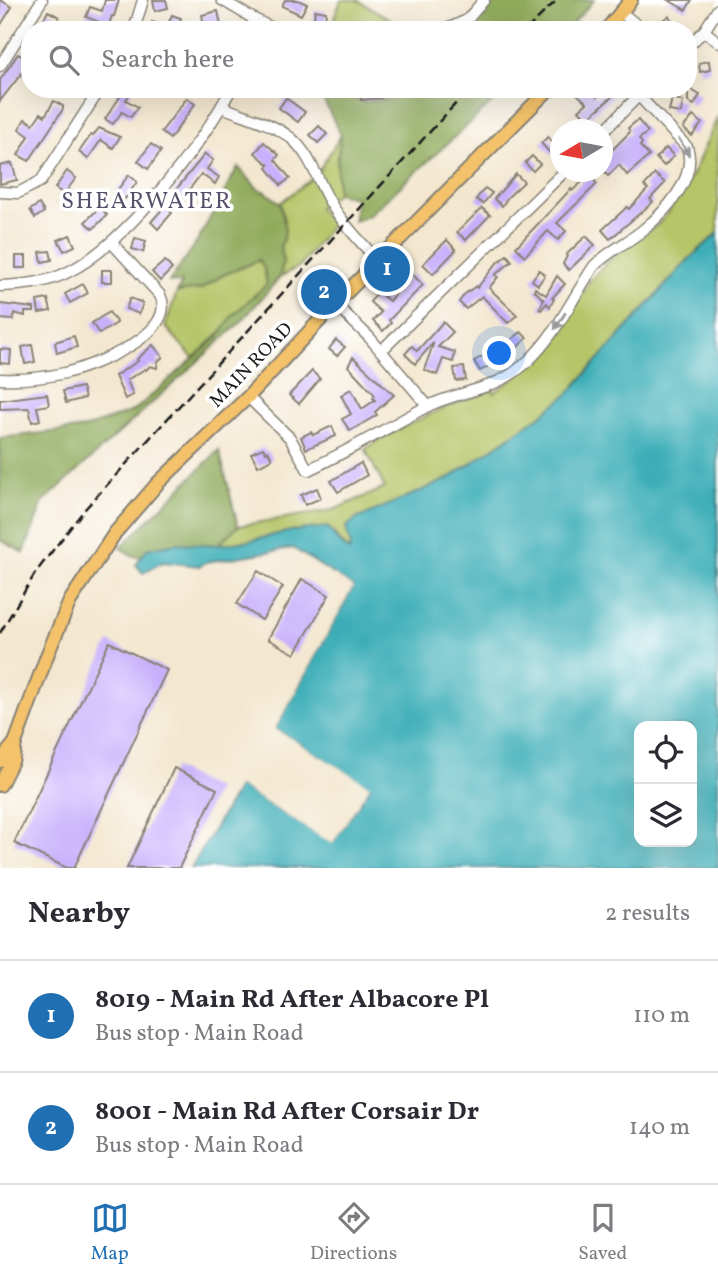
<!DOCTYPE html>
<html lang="en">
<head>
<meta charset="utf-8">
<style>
  :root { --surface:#fff; --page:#f2f2f3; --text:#2b2b33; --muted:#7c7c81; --line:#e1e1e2; --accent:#1f6fb2 }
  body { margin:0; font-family:Vollkorn,serif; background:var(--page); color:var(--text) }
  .controls { position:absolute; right:21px; bottom:21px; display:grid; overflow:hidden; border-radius:14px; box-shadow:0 7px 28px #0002 }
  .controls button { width:63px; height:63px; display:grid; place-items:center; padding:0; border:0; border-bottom:2px solid var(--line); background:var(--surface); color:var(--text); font:35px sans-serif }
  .compass { position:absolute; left:550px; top:119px; width:63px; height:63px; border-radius:50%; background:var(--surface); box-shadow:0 7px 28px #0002; rotate:260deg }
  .you { position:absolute; left:500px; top:354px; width:24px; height:24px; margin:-18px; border:5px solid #fff; border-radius:50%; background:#1a73e8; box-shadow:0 0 0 10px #1a73e833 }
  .badge { display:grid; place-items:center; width:46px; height:46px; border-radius:50%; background:var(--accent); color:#fff; font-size:23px; font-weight:700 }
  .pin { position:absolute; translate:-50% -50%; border:4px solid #fff; box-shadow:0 2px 7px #0006 }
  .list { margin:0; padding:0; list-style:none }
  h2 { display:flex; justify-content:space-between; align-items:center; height:91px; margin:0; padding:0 28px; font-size:30px }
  h2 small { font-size:23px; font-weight:400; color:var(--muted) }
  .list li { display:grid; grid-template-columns:46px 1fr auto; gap:21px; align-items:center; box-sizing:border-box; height:112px; padding:0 28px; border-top:2px solid var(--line) }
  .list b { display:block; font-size:26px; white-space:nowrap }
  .list p { margin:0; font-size:23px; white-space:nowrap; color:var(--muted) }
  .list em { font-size:23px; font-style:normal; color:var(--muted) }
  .icon { flex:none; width:38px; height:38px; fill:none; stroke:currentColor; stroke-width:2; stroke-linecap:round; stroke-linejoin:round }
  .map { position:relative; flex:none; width:718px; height:868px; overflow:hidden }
  .search { position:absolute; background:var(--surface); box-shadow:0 7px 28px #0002; left:21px; right:21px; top:21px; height:77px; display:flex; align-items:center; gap:18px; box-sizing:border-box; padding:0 24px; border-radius:28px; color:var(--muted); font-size:26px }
  .sheet { height:315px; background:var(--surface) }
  nav { display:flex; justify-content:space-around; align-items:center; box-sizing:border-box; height:98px; border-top:2px solid var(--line); background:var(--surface); font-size:19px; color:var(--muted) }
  nav a { display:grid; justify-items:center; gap:4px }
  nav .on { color:var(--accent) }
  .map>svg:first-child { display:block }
</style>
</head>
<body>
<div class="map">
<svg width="718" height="868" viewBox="0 0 718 868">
  <rect width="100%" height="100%" fill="#fff"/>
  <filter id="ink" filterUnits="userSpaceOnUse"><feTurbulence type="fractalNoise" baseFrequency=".0143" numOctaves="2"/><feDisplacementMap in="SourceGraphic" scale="14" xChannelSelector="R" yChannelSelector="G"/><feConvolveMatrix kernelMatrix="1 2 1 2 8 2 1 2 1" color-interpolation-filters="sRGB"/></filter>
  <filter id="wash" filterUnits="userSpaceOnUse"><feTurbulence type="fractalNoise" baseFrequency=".00686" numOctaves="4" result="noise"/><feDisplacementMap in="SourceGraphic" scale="28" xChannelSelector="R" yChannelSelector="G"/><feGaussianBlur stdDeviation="1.57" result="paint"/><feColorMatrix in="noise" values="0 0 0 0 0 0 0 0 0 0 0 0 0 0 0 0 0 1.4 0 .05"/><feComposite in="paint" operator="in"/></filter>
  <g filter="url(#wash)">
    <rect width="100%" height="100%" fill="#f3e7cf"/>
    <g fill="#b5c568" stroke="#687042" stroke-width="2">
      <path d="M341 0H357L399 24 432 25 416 30H330Z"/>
      <path d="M718 116V233L688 260 567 395 536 419 448 479 356 519 346 527 351 547 349 551 328 527 291 531 248 541 218 545 238 526 333 510 385 488 365 449C406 423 447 406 493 389L494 393 538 359 562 329 590 280 609 260 657 225 669 212 694 171Z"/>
      <path d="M341 135 337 160V193L318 208 332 224 300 266 280 277 283 261 280 246C288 234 283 217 280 203L316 175Z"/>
      <path d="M260 260 264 268 267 284C241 308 220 335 193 358L165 326 177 292 201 289 223 275Z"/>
    </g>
    <g fill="#90aa5c" stroke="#56633c" stroke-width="2">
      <path d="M494 0H594L567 30H454L479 19 490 2Z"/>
      <path d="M318 89H352L354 98 364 102 396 97 398 89H507L368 216 354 221 356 198 337 193V160L341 135Z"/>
      <path d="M238 167 258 189 266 192 280 203C283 217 289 234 280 246L283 261 280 277 241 322 43 502 24 553 0 540V438L86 428 135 410 219 336 233 315 267 284 264 268 259 260 223 275 201 289 177 292 182 283 169 282 197 242Z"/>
      <path d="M219 450 238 526 218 545 176 543 147 549 142 557 134 556 120 548Z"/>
    </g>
    <path fill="#3daeb7" stroke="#2c656a" stroke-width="2" fill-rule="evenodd" d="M718 233V868H191L239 786 332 843 370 787 275 729 353 587 293 548 206 562 200 566 163 562 143 573 136 565 147 549 176 543 218 545 248 541 291 531 328 527 337 540 349 551 351 547 346 527 356 519 448 479 536 419 567 395 688 260ZM639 726H692V842H639Z"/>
    <path fill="#f3e7cf" d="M333 574 353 587 275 729 370 786 332 844 236 784 241 783 331 839 365 787 272 730 349 588 331 577Z"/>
    <g id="blocks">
      <g fill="#c7b0fc">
        <path d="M0 0 12 7 0 26Z"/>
        <path d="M105 0H119L114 16H112L107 30H96L99 22 86 17 90 7 102 11Z"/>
        <path d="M153 0H166L168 8 155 11Z"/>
        <path d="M285 0H298L307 4 301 15 282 6Z"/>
        <path d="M668 0H692L686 10Z"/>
        <path d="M315 10 326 12 325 24 313 23Z"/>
        <path d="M48 11 59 17 56 24 66 30H38Z"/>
        <path d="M218 11 222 30H205L202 15Z"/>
        <path d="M172 15 181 18 176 30 167 26Z"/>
        <path d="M669 16 675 26 664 30 659 22Z"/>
        <path d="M152 22 172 29 171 30H150Z"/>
        <path d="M30 40V68L26 75 22 73 0 101V80L18 54 21 56Z"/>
        <path d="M709 61 710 70 700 72 699 63Z"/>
        <path d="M688 88 700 95 694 105 688 102Z"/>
        <path d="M119 89H133L126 100 138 107 131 117 122 112 113 124 105 119 120 97 116 95Z"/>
        <path d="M360 89H380L381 98 361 100Z"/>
        <path d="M582 89H589L597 97 605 89 613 96 587 119 579 110 587 103 577 94Z"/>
        <path d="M187 98 195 104 170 139 161 132Z"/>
        <path d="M286 98 305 112 298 122 279 108Z"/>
        <path d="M672 98 683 101 681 113 669 111Z"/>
        <path d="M54 101 63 106V109L29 161 18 155 29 136 19 129 25 119 33 124 41 113 45 116Z"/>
        <path d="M693 116 702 123 692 136 683 128Z"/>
        <path d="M638 120 648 132 639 139 642 143 640 146 649 156 627 175 619 165 608 176 603 170V159L630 132 628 128Z"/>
        <path d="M319 126 327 134 318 143 310 135Z"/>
        <path d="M99 128 120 137 113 148 101 140 88 159 79 152 91 135 93 136Z"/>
        <path d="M548 137 557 148 551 154 541 143Z"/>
        <path d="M264 142 279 155 275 160 290 178 281 185 267 168 269 165 255 153Z"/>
        <path d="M151 144 161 151 148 169 138 161Z"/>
        <path d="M666 148 674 156 664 166 656 158Z"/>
        <path d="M205 154 213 160 207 169 219 177 215 184 201 174 183 198 174 192Z"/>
        <path d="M532 156 540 164 533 171 525 163Z"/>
        <path d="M12 163 17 180 0 184V166Z"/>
        <path d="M67 171 76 178 64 194 55 188Z"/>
        <path d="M516 174 524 182 508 197 502 206 494 199Z"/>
        <path d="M655 174 665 183 650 199 653 202 610 239 602 230 627 207 629 209 648 189 644 186Z"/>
        <path d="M129 175 137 182 124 200 115 193Z"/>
        <path d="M590 175 597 184 557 223 566 231 558 240 548 231 525 256 516 247 571 189 572 191Z"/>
        <path d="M485 188 492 193 483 204 476 199Z"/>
        <path d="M39 204 44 212 35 218 30 210Z"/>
        <path d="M165 206 172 213 158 229 151 222Z"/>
        <path d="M100 207 107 215 93 229 85 222Z"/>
        <path d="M482 208 490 215 466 240 457 232Z"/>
        <path d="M70 235 75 246 64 251 58 240Z"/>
        <path d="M586 236 595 245 569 270 563 264 567 256 566 255Z"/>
        <path d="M135 238 146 241 143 252 132 249Z"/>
        <path d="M447 240 456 250 433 274 423 264Z"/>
        <path d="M50 251 52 260 42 262 40 252Z"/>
        <path d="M507 255 512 261 495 275 498 277 489 288 517 315 508 323 482 296 466 309 459 302 465 294 476 286 477 288 497 263Z"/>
        <rect x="16" y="256" width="10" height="12"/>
        <path d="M165 261 172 269 160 281 152 272Z"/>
        <rect x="102" y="270" width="10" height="12"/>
        <path d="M539 270 545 275 538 285 532 280Z"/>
        <path d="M412 274 423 285 389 320 391 323 383 331 373 321 381 312 370 302 378 292 389 301Z"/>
        <path d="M557 276 565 284 552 298 554 299 550 307 547 303 541 310 539 309 544 300 534 290 535 288 546 295Z"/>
        <path d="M83 284 88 293 70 303 65 294Z"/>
        <path d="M130 298 143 303 139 314 126 309Z"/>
        <path d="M48 299 51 311 39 313 37 301Z"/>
        <path d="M0 304 34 308V312H25V316L14 313 13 320 0 319Z"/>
        <path d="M109 312 117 323 99 334 92 323Z"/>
        <path d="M443 322 453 332 438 347 455 352 453 362 443 359 437 375 424 370 434 342 415 364 405 354 412 346 417 351Z"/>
        <path d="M521 332 527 338 503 361 496 352Z"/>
        <path d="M74 336 77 347 57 353 55 342Z"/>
        <path d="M336 340 345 347 337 356 329 349Z"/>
        <path d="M32 345 35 362 25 364 22 347Z"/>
        <path d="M153 345 163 357 158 361 157 368 150 366 146 370 145 369 127 380 133 395 125 399 115 376 138 361 137 359Z"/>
        <path d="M0 349 11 350 10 364 0 363Z"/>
        <path d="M483 356 489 366 480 371 474 361Z"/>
        <path d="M353 357 394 395 375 412 377 415 350 431 342 419 351 414 341 395 351 389 362 409 375 400 373 398 375 395 348 366Z"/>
        <path d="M464 367 466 380 456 381 454 368Z"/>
        <path d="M312 371 320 379 299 404 289 395Z"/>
        <path d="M82 387 85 398 66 403 63 391Z"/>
        <path d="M47 394 49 405 37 407 40 420 32 422 29 408 0 409V400Z"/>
        <path d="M332 426 336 436 306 449 301 437 311 432 313 435Z"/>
        <path d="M263 448 266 452 268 451 272 459 258 466 251 453Z"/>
        <path d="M361 463 367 475 338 492 331 481Z"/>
        <path d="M317 488 321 498 305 505 301 495Z"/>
        <path d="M258 571 283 587 262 620 237 604Z"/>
        <path d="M302 579 329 595 295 654 268 639Z"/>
        <path d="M109 642 167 670 74 868H67L14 843Z"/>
        <path d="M174 768 217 789 179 868H127Z"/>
      </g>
    </g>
  </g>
  <g filter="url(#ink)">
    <use href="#blocks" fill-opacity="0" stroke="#888276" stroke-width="2"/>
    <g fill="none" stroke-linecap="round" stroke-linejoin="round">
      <g stroke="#888276" stroke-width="13">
        <g id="minor">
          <path d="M222 0 254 19 276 30"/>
          <path d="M622 13 643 30"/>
          <path d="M134 30 143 0"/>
          <path d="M251 30 254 19"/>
          <path d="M445 30 467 20 484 0"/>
          <path d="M704 31 718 42"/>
          <path d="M688 46 704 31 718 9"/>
          <path d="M0 66 42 0"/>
          <path d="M222 107C245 116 272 123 291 138 311 155 317 180 330 202 343 224 361 242 378 261"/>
          <path d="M602 133 645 89"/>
          <path d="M0 192 18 193 41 181 100 89"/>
          <path d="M0 286C24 285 47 283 68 272 124 245 202 145 231 89"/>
          <path d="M335 304 369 337 428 406"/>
          <path d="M381 351 564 172"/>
          <path d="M0 379C22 380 43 378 65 373 93 366 179 334 160 295L112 243"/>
          <path d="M248 397 290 438 308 470C349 451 387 428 426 407 462 389 493 393 527 362 556 335 572 299 594 266 609 251 627 243 643 230 665 212 698 178 687 147L639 96"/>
        </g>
      </g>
      <g stroke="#888276" stroke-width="16">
        <g id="major">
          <path d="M606 30 631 0"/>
          <path d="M0 761 15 743"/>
          <path d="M0 785 13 759 15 743 48 653 70 601 115 533 158 483 248 397 335 304 549 89"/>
        </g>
      </g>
      <use href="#minor" stroke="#fff" stroke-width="10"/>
      <use href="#major" stroke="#f3c26a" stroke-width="12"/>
      <g stroke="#1c1c1c" stroke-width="2.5" stroke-dasharray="10 5" stroke-linecap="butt">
        <path d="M526 30 557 0"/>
        <path d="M0 633 36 572 85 509 469 89"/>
      </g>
    </g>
    <defs><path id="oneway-solid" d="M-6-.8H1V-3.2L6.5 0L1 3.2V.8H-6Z" transform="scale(1.75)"/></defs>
    <g fill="#999">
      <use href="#oneway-solid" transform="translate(684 147) rotate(58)"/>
      <use href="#oneway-solid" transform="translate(560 321) rotate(123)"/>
    </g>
  </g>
  <g text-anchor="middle" stroke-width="7" stroke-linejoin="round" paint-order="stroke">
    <g font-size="19" fill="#1c1c1c" stroke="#fff">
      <text transform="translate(250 364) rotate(-46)" y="7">MAIN ROAD</text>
    </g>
    <g font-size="23" letter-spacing="2" fill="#58506a" stroke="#fff">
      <text x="147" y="208">SHEARWATER</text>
    </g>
  </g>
</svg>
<div class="controls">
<button><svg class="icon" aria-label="locate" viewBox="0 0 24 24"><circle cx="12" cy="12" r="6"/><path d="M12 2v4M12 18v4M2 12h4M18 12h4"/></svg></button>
<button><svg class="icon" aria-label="layers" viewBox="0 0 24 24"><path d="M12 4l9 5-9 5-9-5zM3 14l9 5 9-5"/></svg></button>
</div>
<svg class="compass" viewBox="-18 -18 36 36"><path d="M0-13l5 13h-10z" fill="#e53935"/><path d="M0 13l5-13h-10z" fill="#7c7c81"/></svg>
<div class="you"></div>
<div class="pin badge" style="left:387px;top:269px">1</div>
<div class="pin badge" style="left:324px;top:292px">2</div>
<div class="search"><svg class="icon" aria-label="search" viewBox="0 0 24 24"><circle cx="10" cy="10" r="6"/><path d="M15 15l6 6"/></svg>Search here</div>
</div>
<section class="sheet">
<h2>Nearby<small>2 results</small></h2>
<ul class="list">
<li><span class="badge">1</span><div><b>8019 - Main Rd After Albacore Pl</b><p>Bus stop · Main Road</p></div><em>110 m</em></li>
<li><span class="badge">2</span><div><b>8001 - Main Rd After Corsair Dr</b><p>Bus stop · Main Road</p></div><em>140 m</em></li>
</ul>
</section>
<nav>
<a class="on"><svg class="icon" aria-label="map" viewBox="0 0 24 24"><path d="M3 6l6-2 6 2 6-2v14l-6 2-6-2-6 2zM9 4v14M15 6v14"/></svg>Map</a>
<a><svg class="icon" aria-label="directions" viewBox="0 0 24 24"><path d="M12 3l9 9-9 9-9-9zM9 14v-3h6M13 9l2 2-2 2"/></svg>Directions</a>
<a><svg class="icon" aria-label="saved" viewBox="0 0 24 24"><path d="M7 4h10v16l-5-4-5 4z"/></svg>Saved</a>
</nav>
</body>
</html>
